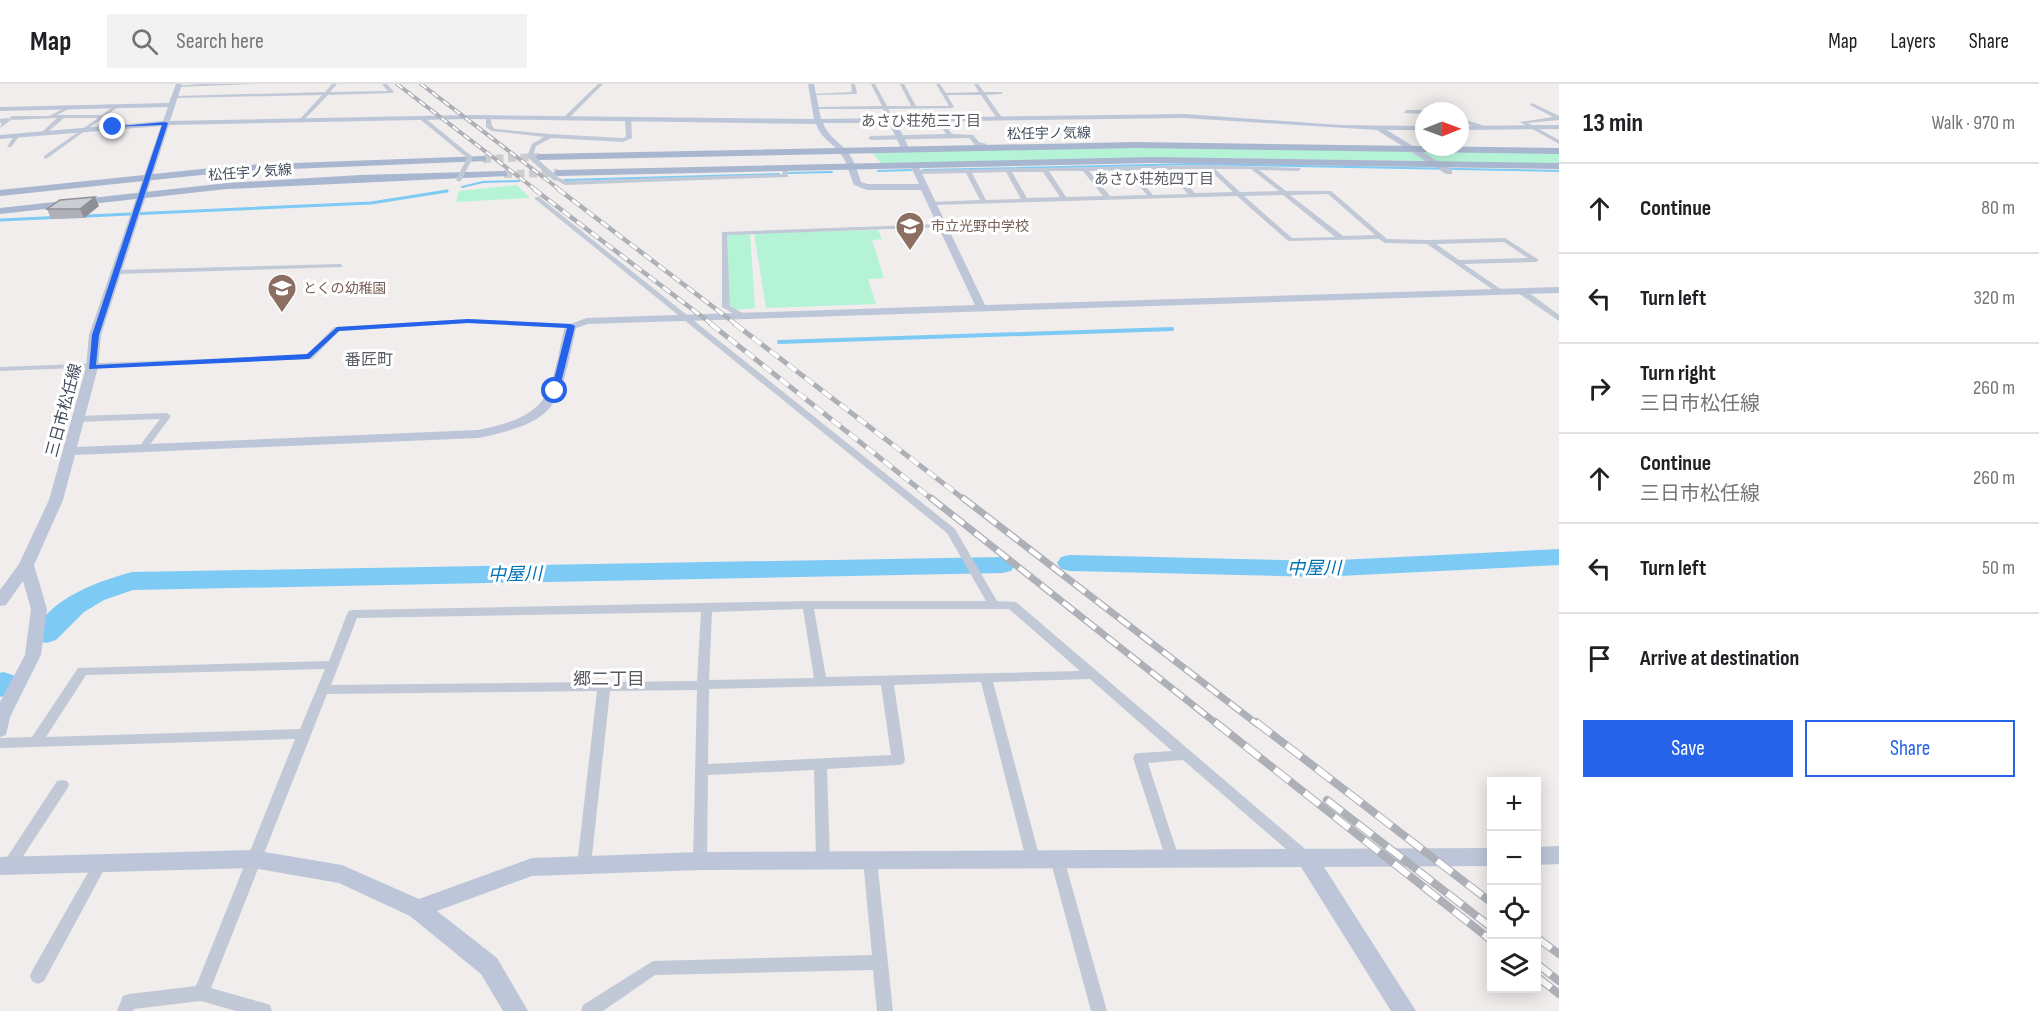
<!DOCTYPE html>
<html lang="en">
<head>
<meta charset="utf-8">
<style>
  :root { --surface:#fff; --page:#f2f2f2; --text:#202124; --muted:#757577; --line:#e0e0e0; --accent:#2563eb }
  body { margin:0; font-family:"Sofia Sans Condensed","Noto Sans JP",sans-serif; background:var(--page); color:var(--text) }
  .controls { position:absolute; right:18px; bottom:18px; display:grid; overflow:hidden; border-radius:0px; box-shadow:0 3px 15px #0003 }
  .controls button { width:54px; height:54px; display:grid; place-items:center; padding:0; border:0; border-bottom:2px solid var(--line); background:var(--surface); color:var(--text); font:30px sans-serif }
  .compass { position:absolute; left:1415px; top:18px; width:54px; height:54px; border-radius:50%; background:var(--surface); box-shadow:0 3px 15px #0003; rotate:89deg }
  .stop { position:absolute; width:18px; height:18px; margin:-14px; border:4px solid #2563eb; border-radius:50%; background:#fff }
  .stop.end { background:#2563eb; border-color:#fff; box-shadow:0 2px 6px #0008 }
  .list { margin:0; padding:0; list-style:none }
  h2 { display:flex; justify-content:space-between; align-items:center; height:78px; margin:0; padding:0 24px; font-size:26px }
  h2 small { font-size:20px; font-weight:400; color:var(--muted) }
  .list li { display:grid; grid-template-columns:39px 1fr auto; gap:18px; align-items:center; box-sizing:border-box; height:90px; padding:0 24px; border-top:2px solid var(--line) }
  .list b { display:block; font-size:22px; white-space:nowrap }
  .list p { margin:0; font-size:20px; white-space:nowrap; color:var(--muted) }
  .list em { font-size:20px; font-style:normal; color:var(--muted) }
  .actions { display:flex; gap:12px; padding:18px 24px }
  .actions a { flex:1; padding:14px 0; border:2px solid var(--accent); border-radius:0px; text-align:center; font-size:21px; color:var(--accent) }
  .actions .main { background:var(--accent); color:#fff }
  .icon { flex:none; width:33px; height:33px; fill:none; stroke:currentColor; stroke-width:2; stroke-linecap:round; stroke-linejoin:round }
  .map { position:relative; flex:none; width:1559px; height:927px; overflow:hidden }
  header { display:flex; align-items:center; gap:36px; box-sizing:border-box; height:84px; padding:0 30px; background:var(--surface); border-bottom:2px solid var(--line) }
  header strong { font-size:28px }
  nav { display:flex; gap:33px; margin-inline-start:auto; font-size:21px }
  .search { width:420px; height:54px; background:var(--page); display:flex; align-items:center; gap:15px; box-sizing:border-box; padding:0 21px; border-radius:0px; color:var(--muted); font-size:22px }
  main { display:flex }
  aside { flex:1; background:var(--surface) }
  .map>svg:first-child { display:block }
</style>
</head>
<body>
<header>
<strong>Map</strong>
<div class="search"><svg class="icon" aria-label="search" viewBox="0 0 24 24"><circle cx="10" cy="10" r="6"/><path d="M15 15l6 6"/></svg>Search here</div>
<nav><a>Map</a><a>Layers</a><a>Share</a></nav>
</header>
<main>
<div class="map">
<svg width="1559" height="927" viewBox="0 0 1559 927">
  <rect width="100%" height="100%" fill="#f0edec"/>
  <g fill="#b5f3d6">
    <path d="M1145 63 1408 66 1427 77 1182 74 881 79 871 68Z"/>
    <path d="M1419 66 1559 69V80L1438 78Z"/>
    <path d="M517 101 530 114 456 118 459 107Z"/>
    <path d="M878 146 882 155 872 156 884 194 868 195 876 220 766 224 754 149Z"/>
    <path d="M729 149H750L755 224 735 226 730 221 726 151Z"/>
  </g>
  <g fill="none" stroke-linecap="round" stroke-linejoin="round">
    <g stroke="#7dcaf5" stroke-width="2">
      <path d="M923 86 1196 80 1559 87"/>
      <path d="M878 87 911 86"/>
      <path d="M788 89 832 88"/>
      <path d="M565 96 779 90"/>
      <path d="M462 103 483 98 519 97"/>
    </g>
    <path stroke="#7dcaf5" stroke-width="3" d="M0 136 371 119 447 107"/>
    <path stroke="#7dcaf5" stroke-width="4" d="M779 258 1172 245"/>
    <g fill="#7dcaf5" fill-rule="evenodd">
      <path d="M1559 465V481L1319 493 1070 487 1061 485 1057 479 1061 473 1070 471 1319 477Z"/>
      <path d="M1002 473 1011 475 1015 481 1011 487 1002 489 133 506 104 516 84 528 56 556 46 559 36 556 32 549C54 513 93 499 132 488Z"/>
      <path d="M3 588 13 591 18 599 11 610 0 613V589Z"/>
    </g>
    <g stroke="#cdcdcf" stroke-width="8" stroke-dasharray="8 4.5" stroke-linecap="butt">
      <path d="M483 75 539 73"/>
      <path d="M504 90 558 89"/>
    </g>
    <g fill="#c1c9d6" fill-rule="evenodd">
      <path d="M200 0H254L178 3 176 2Z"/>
      <path d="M332 0H337L330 8 388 7 382 0H387L394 8 392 9 328 11 301 39 299 36 322 11 174 14 172 13 174 12 325 8Z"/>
      <path d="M598 0H603L569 34H565V32Z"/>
      <path d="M851 0H855L857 10 812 11 810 10 852 8Z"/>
      <path d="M871 0H875L887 22H911L900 0H904L916 22H949L936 0H940L946 9 979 8 974 0H978L984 8H1003L1001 10 986 11 1003 35 998 36 981 11H947L954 23 952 24 888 25 895 37 892 39 889 37 883 25H815L813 24 815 23 882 22Z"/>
      <path d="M1532 19 1559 32V36L1528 39 1559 56V60L1520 38 1553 33 1530 21Z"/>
      <path d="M114 22 118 23 46 75 44 74V72L98 34H64L44 51 42 48 57 34 12 36 9 34 12 32H49L67 23 69 25 57 31H102Z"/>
      <path d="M1406 26H1424L1426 27H1424V30L1404 29Z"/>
      <path d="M486 32H490L492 42 495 45 550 50 623 54 626 53 625 35 628 33 631 35 632 54 623 58 551 54 536 62 533 72 530 74 527 72 532 60 544 53 492 47 486 43Z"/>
      <path d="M421 34H425L470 71V73H466L421 36Z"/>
      <path d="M940 34 952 50 973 51 979 58 987 60 984 62 975 61 969 54 871 56 868 54 871 52 946 50 937 36Z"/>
      <path d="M1460 34 1488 43 1489 44 1486 46 1460 38Z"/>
      <path d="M0 35 8 34 11 36 0 44 2 38 0 39Z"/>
      <path d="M15 50 20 51 11 63H7Z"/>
      <path d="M1210 81 1300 84 1301 85 1298 87 1259 86 1286 107H1331L1387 155 1429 156 1505 154 1539 176 1536 178 1464 180 1502 206V210H1499L1427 160 1385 159 1379 155 1288 157 1237 112 932 121 929 119 930 118 980 116 966 89 916 90 913 88 916 86ZM1164 85 1188 110 1153 111 1131 86ZM1171 85H1209L1233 108 1195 109ZM1215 85H1251L1279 107 1240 108ZM1125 86 1147 111 1110 112 1089 87ZM1049 87H1083L1103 112 1066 113ZM1006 88 1021 115 986 116 972 89ZM1012 88H1043L1060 113 1027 114ZM1328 110 1375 151 1343 152 1290 111ZM1283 111 1335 153 1292 154 1244 112ZM1504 158 1528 174 1459 176 1436 160Z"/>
      <path d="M784 82 787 84 788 93 565 101 552 94 555 92 566 97 783 90 781 84Z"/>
      <path d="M535 113H539L955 445 997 517 1016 518 1311 770 1313 774 1311 778 1306 780 1301 778 1183 676 1148 679 1179 774 1177 778 1172 780 1167 778 1133 674 1135 670 1140 669 1172 667 1090 595 993 598 1040 775 1038 779 1033 781 1028 779 1026 775 981 598 894 601 905 676 903 680 898 681 827 685 830 776 828 780 823 782 818 780 816 776 814 686 708 691 707 777 705 781 700 783 695 781 693 777 697 606 610 607 591 781 589 785 584 787 579 785 577 781 597 607 327 610 211 904 264 919 270 921 272 927H236L201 917 134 925 133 927H117L123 912 129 910 196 902 295 655 0 664V654L32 653 78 584 329 577 347 530 349 527 353 526 808 517H986L947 449 535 115ZM803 525 814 594 709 596 712 528ZM814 525H1009L1080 587 826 593ZM701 528 697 597 331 601 357 534ZM325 585 300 645 46 653 86 591ZM881 601 891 671 708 680 709 605Z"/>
      <path d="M942 140 945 142 944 143 727 151 730 222 746 231 739 233 722 223V148Z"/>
      <path d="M340 180 342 181V183L117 190 113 188 117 186Z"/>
      <path d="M1518 205H1524L1559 231V237L1518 209Z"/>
      <path d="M468 235 571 240 575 242 571 244 468 239 339 247 312 275H309L0 287V283L307 271 334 243H337Z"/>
      <path d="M167 329 171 332 146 366 143 367 138 364 160 335 78 338 74 335 78 332Z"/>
      <path d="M62 696 67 697 69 701 67 705 14 786 9 788 4 786 2 782 4 778 57 697Z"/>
      <path d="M1057 769 1062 771 1064 775 1107 927H1091L1050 775 1052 771Z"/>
      <path d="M870 770 875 772 877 776 893 927H877L873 886 655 891 603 927H581L583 921 653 877 872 871 863 776 865 772Z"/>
      <path d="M100 774 105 776 107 780 44 897 38 900 32 897 30 892 32 887 95 776Z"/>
    </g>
    <g fill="#bdc6d8" fill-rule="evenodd">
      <path d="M176 0H182L170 37 469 31 814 35 808 0H814L821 35 1184 30 1340 41 1424 42V46H1387L1452 86V90H1446L1377 46 1184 34 896 38 910 66 906 68 902 66 889 39H823C828 52 837 56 846 66 854 75 857 86 861 98L868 100H919L910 81 917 79 985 221 1559 203V209L588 240 576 244C559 321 561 337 478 354L75 371 63 416 34 481 47 525 41 571 10 633 6 651 0 653V618L25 571 31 525 23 497 6 521 0 522V506L19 480 49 416 86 283 89 251 161 42 0 55V51L163 37 168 23 0 27V23L169 19ZM469 35 816 40C822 56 831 57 840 69 848 79 849 90 854 101L867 106H921L975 221 587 234 565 242C549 310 554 331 478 346L77 363 98 283 101 251 169 41Z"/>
      <path d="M1559 41V45L1460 46V42Z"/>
      <path d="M1559 762V780L1536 781V763Z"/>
      <path d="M1492 764V782L1324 783 1416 927H1391L1301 783 700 786 532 792 437 827 497 874 528 927H503L481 890 410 832 339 799 252 784 0 791V773L252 766 342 781 419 815 532 774 700 768Z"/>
    </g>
    <g fill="#a9b6cf" fill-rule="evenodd">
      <path d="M1136 58 1559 64V70L1136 64 539 76 535 73 539 70Z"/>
      <path d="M483 72 486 73V77L240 87 0 112V106L240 81Z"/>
      <path d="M1153 73 1559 79V85L1153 79 558 92 553 89 558 86Z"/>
      <path d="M504 87 507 88V92L227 105 0 130V124L227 99 360 91Z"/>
    </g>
    <g stroke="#aeb0b8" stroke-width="4">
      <g id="rail-far4">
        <path d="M397 0 536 106"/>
        <path d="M421 0 560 106"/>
      </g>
    </g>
    <g stroke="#aeb0b8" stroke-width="4.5">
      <g id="rail-far3">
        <path d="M534 105 713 241"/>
        <path d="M558 105 737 241"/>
      </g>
    </g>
    <g stroke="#aeb0b8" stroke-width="5">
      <g id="rail-far2">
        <path d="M711 240 933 416"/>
        <path d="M735 240 965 416"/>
      </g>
    </g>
    <g stroke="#aeb0b8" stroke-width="7">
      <g id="rail-far1">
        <path d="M931 414 1217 640"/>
        <path d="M963 414 1257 640"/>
      </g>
    </g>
    <g stroke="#aeb0b8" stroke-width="8">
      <g id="rail">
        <path d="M1215 638 1492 857"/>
        <path d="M1256 638 1492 819"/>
        <path d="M1327 716 1492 844"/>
        <path d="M1536 853 1559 870"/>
        <path d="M1536 879 1559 897"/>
        <path d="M1536 892 1559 910"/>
      </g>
    </g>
    <use href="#rail-far4" stroke="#fff" stroke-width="2" stroke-dasharray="7" stroke-linecap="butt"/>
    <use href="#rail-far3" stroke="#fff" stroke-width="3" stroke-dasharray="9" stroke-linecap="butt"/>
    <use href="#rail-far2" stroke="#fff" stroke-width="4" stroke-dasharray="11" stroke-linecap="butt"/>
    <use href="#rail-far1" stroke="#fff" stroke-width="4.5" stroke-dasharray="14" stroke-linecap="butt"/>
    <use href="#rail" stroke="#fff" stroke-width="6" stroke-dasharray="19" stroke-linecap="butt"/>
    <g stroke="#c1c9d6" stroke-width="5">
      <path d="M530 72 555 94"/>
      <path d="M459 95 470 74 468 72"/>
    </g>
  </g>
  <path fill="#afb0b7" d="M99 122 84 134 51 135 47 125Z"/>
  <path fill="#8e9095" d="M95 113 99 122 84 134 80 125Z"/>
  <path fill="#cbcdd5" stroke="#8e9095" stroke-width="1.5" d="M95 113 80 125H47L60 116Z"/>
  <path fill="#2563eb" d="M165 38 168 39 99 251 96 281 307 270 337 243 468 235 571 240 575 242 559 307 555 310 551 307 567 244 468 239 339 247 309 275 89 285 92 251 162 41 111 43Z"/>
  <defs>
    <g id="school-pin" transform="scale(1.5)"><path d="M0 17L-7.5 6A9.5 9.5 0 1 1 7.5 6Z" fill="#8d6e63" stroke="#fff"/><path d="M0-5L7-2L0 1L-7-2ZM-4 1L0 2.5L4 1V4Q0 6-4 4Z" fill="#fff"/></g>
  </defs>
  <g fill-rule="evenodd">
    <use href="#school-pin" x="910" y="142"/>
    <use href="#school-pin" x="282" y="204"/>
  </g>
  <g text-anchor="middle" stroke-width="6" stroke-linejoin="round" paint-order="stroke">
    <g font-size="14" fill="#434c5c" stroke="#fff">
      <text transform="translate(1049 49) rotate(-1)" y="5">松任宇ノ気線</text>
      <text transform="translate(250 88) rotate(-4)" y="5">松任宇ノ気線</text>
    </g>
    <g font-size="14" fill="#785e54" stroke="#fff" text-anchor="start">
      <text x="931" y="147">市立光野中学校</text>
      <text x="303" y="209">とくの幼稚園</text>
    </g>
    <g font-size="15" fill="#585b62" stroke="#fff">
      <text x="921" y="42">あさひ荘苑三丁目</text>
      <text x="1154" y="100">あさひ荘苑四丁目</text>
    </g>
    <g font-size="16" fill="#585b62" stroke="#fff">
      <text x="369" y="281">番匠町</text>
    </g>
    <g font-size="16" fill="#434c5c" stroke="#fff">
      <text transform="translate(63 326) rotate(-75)" y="6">三日市松任線</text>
    </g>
    <g font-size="18" font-style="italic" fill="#0072b2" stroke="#fff">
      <text x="1314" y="490">中屋川</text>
      <text transform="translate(515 490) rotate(-1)" y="6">中屋川</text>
    </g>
    <g font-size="18" fill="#585b62" stroke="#fff">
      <text x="609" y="601">郷二丁目</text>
    </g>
  </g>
</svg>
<div class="controls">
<button>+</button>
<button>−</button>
<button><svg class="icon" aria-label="locate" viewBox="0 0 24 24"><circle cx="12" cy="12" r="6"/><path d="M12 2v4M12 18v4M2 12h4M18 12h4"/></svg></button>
<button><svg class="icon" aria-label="layers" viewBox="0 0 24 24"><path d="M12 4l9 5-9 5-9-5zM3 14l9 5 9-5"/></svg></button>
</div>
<svg class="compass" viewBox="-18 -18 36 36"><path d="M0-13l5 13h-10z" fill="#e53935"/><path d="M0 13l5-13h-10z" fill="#757577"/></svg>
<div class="stop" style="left:555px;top:307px"></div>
<div class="stop end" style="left:113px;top:43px"></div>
</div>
<aside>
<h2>13 min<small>Walk · 970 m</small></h2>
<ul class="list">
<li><svg class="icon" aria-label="ahead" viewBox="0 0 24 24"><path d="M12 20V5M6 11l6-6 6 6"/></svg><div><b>Continue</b></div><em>80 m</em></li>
<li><svg class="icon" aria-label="left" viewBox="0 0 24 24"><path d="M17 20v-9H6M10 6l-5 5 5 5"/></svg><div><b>Turn left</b></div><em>320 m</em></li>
<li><svg class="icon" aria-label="right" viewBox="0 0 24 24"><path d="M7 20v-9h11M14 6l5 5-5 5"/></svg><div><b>Turn right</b><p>三日市松任線</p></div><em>260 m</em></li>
<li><svg class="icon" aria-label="ahead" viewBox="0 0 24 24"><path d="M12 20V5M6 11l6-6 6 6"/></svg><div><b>Continue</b><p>三日市松任線</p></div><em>260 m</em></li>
<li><svg class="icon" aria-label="left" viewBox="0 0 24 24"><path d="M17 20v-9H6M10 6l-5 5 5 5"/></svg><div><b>Turn left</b></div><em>50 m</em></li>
<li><svg class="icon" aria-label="arrive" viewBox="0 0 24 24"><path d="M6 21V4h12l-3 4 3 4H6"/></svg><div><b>Arrive at destination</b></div></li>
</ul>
<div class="actions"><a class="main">Save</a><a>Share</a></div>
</aside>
</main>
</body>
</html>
